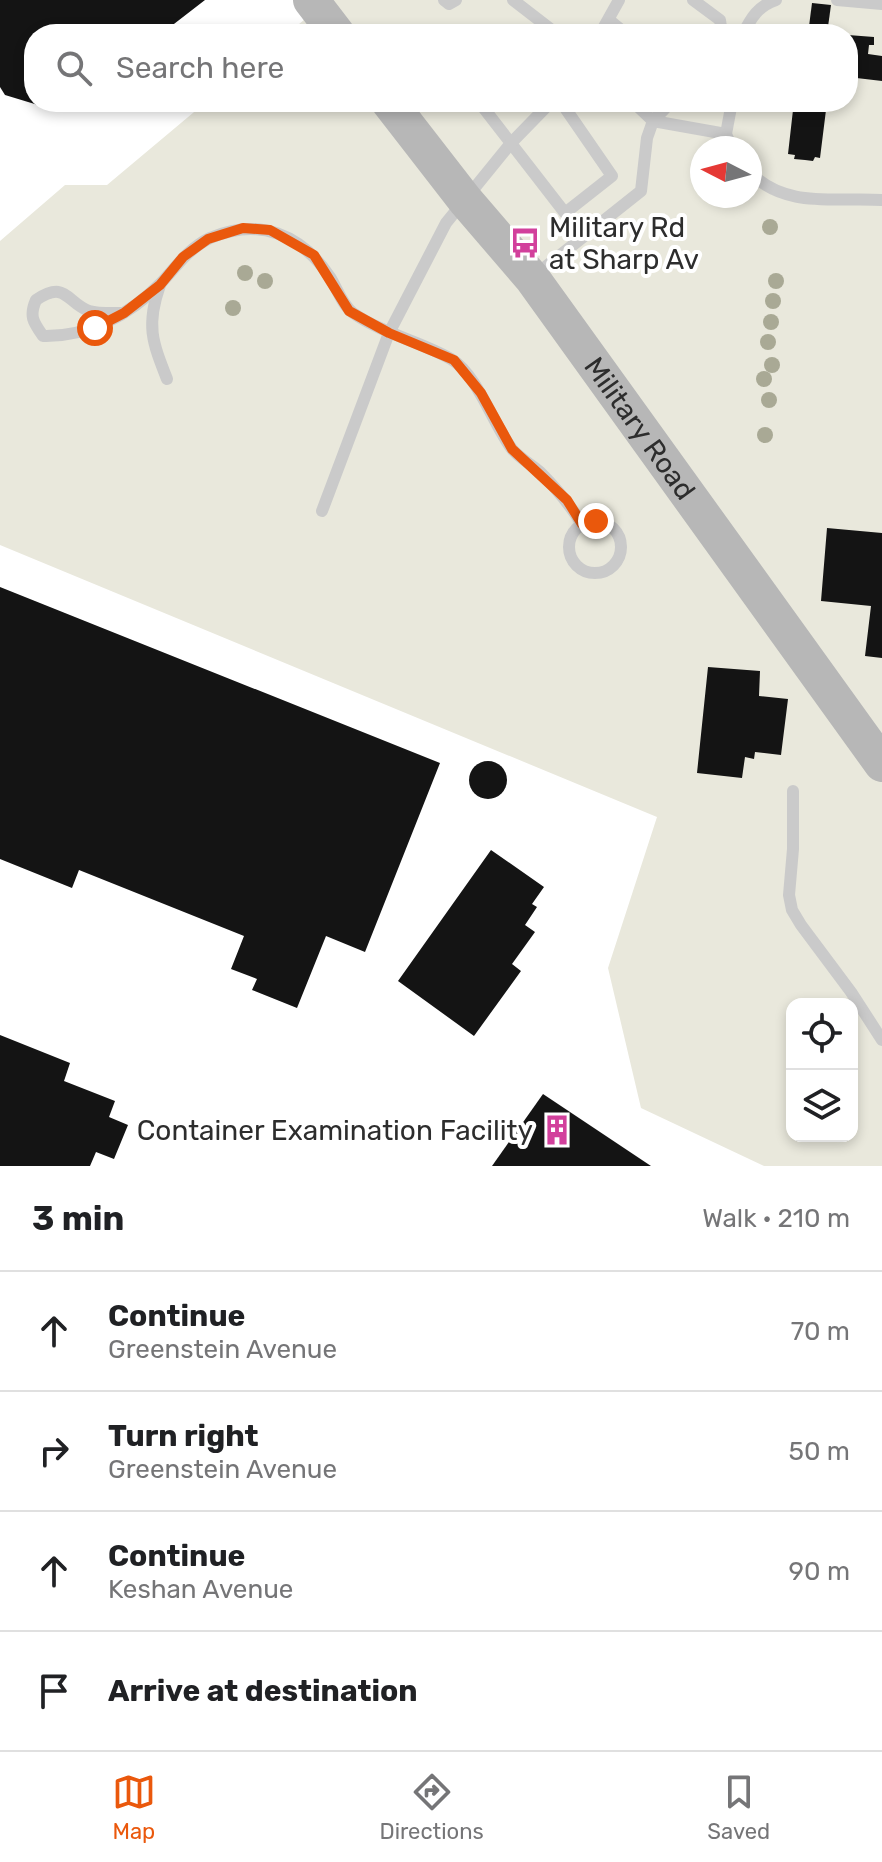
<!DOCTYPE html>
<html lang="en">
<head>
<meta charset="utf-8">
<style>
  :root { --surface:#fff; --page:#f2f2f2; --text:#202124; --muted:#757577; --line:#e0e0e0; --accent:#ea580c }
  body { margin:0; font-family:Rubik,sans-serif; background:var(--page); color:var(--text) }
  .controls { position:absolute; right:24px; bottom:24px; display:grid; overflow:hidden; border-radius:16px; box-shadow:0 4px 12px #0003 }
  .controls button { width:72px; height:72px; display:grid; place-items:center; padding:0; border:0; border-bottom:2px solid var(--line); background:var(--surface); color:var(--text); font:40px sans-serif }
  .compass { position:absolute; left:690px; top:136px; width:72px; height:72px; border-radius:50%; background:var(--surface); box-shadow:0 4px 12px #0003; rotate:276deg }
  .stop { position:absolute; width:24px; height:24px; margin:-18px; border:6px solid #ea580c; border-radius:50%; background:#fff }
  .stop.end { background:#ea580c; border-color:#fff; box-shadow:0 2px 8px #0008 }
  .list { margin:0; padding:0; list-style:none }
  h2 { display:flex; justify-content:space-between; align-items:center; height:104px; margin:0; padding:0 32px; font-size:34px }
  h2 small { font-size:26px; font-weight:400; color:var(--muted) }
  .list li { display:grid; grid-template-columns:52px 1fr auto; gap:24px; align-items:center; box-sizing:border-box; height:120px; padding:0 32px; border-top:2px solid var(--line) }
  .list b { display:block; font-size:30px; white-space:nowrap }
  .list p { margin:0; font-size:26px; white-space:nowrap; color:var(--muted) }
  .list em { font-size:26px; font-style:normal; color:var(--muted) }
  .icon { flex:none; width:44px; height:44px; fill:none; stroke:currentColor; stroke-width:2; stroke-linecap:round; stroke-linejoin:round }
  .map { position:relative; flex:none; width:882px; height:1166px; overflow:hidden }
  .search { position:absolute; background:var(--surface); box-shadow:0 4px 12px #0003; left:24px; right:24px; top:24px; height:88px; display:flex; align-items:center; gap:20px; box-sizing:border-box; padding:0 28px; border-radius:32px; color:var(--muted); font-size:30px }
  .sheet { height:584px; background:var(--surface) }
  nav { display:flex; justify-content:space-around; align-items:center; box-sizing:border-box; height:112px; border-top:2px solid var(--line); background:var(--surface); font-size:22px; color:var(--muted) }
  nav a { display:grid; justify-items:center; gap:4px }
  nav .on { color:var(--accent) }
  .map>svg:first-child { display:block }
</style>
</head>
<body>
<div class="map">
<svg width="882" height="1166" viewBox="0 0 882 1166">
  <rect width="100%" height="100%" fill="#fff"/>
  <path fill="#e9e8dc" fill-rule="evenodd" d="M328 0H882V1166H764L641 1108 608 968 657 817 0 545V241L65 185H107L206 102H848V34H287ZM702 148H750V196H702ZM792 1004H852V1136H792Z"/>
  <g fill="#141414">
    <path d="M0 0H205L161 34H34V102H74L61 112 5 95 0 87Z"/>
    <path d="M812 3 831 5 827 34H808Z"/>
    <path d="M764 26 777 27 776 30 795 32V34H763Z"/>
    <path d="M848 35 874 37V45H869L868 54 882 56V81L848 77Z"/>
    <path d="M787 102H827L820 158 815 157 813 161 805 160 794 159 795 155 788 154 793 110 787 109Z"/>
    <path d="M827 528 882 533V658L865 656 871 606 821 601Z"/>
    <path d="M0 587 440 763 365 952 326 936 297 1008 252 990 257 979 231 969 244 936 79 870 72 888 0 859Z"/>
    <path d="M708 667 760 671 759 696 788 699 781 755 755 752 754 759 745 757 742 778 697 773Z"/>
    <circle cx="488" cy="780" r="19"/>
    <path d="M491 850 544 887 532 904 537 907 525 925 535 932 512 964 521 971 474 1036 398 981Z"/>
    <path d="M0 1035 70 1063 64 1081 115 1101 109 1117 128 1125 114 1159 96 1152 90 1166H0Z"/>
    <path d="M543 1094 651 1166H492Z"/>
  </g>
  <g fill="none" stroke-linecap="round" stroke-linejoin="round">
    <g stroke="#cacaca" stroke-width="12">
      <path d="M444 0 449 4 456 0"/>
      <path d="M513 0 557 34"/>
      <path d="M693 0 720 20 722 34"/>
      <path d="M837 0 882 4"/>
      <path d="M609 20 626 34"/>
      <path d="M600 34 619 0"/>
      <path d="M743 34C751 18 758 6 776 0"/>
      <path d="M479 102 565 213 612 176 561 102"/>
      <path d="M633 102 653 121 726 134"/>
      <path d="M732 102 726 134 732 148"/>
      <path d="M750 172C784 209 837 197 882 200"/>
      <path d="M534 276 641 191 647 138 653 121 671 102"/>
      <path d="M160 285C146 325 152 341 167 379"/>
      <path d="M124 313C114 313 99 314 89 311 66 302 66 280 36 300 29 316 33 322 43 336 88 337 130 315 161 283 176 267 189 248 210 238 259 217 301 234 330 277 337 288 342 305 353 313 383 334 420 341 451 359 477 374 494 426 512 449 519 458 531 464 540 472 556 488 570 505 582 524"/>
      <path d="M322 511 389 333 446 223 511 143 551 102"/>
      <circle cx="595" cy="547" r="26"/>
      <path d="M793 791V849L789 895 792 910 801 925 851 992 882 1040"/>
    </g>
    <g stroke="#b7b7b7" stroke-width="36">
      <path d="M311 0 337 34"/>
      <path id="s1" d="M389 102 465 200 532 278 882 764"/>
    </g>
  </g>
  <g fill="#a9a995">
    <circle cx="770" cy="227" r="8"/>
    <circle cx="245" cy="273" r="8"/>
    <circle cx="265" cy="281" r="8"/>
    <circle cx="776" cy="281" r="8"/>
    <circle cx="773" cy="301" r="8"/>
    <circle cx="233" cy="308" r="8"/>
    <circle cx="771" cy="322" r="8"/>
    <circle cx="768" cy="342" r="8"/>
    <circle cx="772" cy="365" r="8"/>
    <circle cx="764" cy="379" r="8"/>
    <circle cx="769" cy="400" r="8"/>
    <circle cx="765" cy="435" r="8"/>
  </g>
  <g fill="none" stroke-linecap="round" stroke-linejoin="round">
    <path stroke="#ea580c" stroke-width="10" d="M95 328 124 313 160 285 183 257 208 239 243 228 270 230 314 255 349 311 389 333 454 360 481 393 512 449 567 500 582 524 596 521"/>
  </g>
  <defs>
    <g id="bus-bare" transform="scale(2.4)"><path d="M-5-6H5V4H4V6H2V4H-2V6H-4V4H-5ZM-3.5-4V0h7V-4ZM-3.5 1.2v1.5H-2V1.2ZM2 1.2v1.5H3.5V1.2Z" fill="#d2409c" stroke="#fff" stroke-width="2.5" paint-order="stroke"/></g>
    <g id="building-bare" transform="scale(2.4)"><path d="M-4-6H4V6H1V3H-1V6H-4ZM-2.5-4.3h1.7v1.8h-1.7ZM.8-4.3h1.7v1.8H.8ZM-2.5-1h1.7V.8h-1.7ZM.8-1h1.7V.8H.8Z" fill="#d2409c" stroke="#fff" stroke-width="2.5" paint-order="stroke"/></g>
  </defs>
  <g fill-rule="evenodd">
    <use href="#bus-bare" x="525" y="243"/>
    <use href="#building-bare" x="557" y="1130"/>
  </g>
  <g text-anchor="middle" stroke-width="8" stroke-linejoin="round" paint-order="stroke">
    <g font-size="28" fill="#2d2d2d" stroke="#fff" text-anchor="start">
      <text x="549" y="237">Military Rd<tspan x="549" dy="32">at Sharp Av</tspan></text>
      <text x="533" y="1140" text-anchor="end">Container Examination Facility</text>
    </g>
    <g font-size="28" fill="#2d2d2d" stroke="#fff">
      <text dy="10" stroke="none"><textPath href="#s1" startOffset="412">Military Road</textPath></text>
    </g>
  </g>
</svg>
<div class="controls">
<button><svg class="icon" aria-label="locate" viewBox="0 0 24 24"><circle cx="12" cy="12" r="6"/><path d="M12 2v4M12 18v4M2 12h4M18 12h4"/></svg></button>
<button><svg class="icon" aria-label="layers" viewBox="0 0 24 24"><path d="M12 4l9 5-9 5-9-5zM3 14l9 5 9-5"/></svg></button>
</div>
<svg class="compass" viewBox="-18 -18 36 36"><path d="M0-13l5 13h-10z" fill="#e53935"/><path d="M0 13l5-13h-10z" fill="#757577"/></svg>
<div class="stop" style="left:95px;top:328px"></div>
<div class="stop end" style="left:596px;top:521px"></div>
<div class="search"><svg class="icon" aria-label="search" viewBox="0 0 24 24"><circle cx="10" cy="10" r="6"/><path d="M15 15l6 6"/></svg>Search here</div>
</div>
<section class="sheet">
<h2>3 min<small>Walk · 210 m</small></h2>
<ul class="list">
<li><svg class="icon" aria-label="ahead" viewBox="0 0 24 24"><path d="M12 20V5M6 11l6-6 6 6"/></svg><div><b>Continue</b><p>Greenstein Avenue</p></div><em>70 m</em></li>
<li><svg class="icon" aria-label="right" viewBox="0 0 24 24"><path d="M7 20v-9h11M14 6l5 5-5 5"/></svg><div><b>Turn right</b><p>Greenstein Avenue</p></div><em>50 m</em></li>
<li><svg class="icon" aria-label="ahead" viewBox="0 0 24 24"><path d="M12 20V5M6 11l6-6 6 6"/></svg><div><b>Continue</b><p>Keshan Avenue</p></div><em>90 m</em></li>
<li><svg class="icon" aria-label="arrive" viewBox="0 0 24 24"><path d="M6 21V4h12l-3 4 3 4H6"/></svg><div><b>Arrive at destination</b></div></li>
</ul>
</section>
<nav>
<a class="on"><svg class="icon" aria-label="map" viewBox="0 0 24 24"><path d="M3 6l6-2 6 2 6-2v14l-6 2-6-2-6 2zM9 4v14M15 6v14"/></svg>Map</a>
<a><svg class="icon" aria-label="directions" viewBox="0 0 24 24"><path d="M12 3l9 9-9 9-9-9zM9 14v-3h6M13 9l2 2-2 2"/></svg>Directions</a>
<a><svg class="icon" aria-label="saved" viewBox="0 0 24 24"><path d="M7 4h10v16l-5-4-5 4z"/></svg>Saved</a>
</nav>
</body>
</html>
